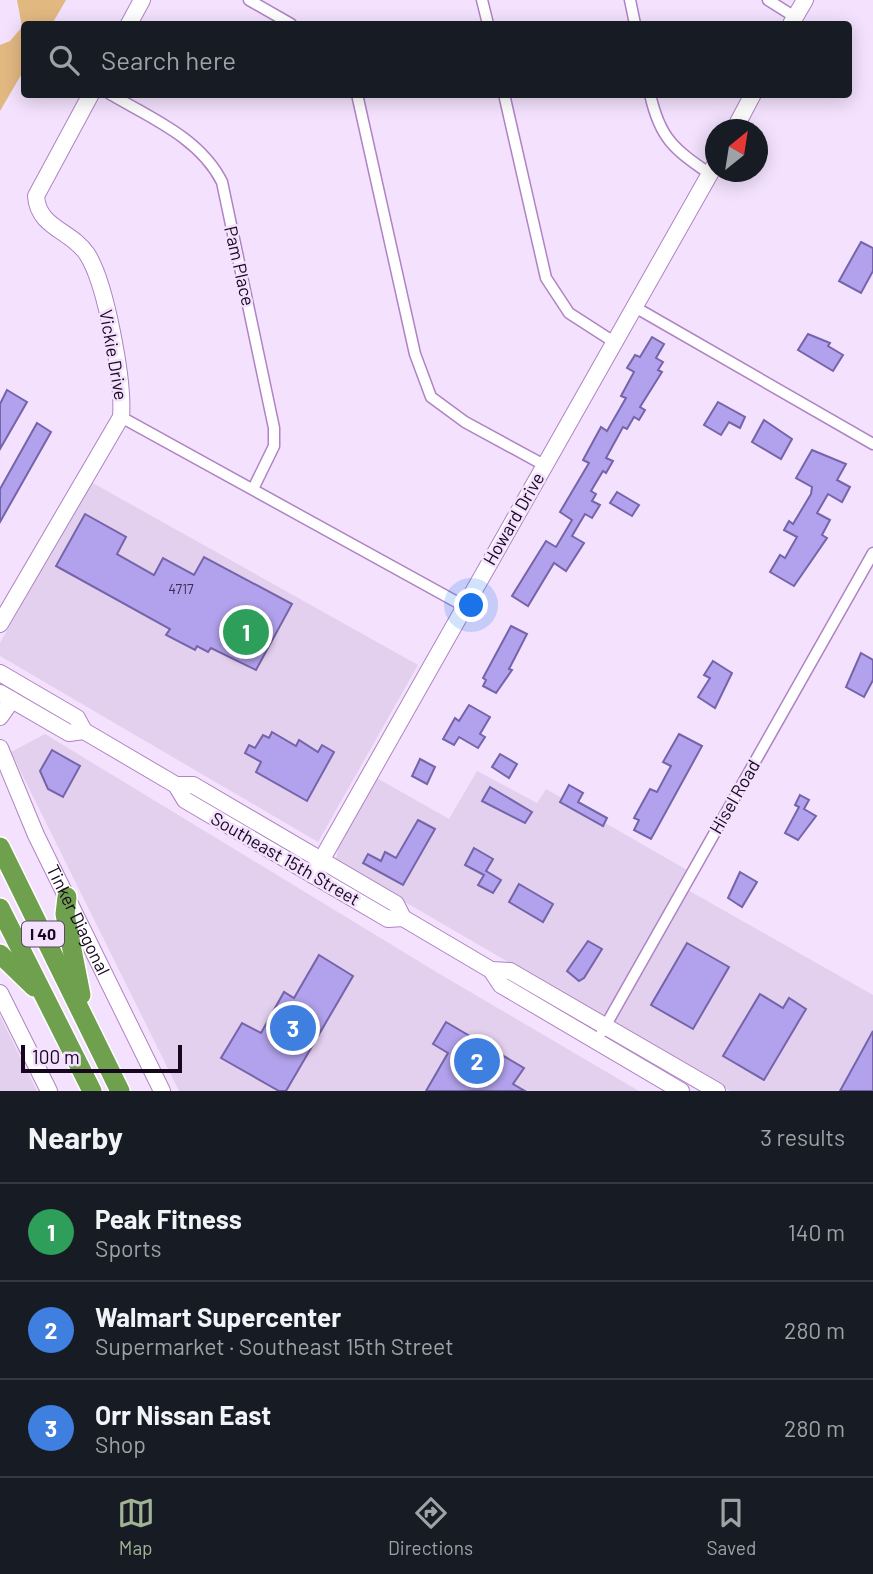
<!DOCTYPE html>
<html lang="en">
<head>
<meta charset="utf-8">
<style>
  :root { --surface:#171b24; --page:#242831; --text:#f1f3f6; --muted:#9ea1a6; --line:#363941; --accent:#a0b395 }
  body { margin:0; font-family:Barlow,sans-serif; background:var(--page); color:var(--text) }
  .compass { position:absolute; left:705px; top:119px; width:63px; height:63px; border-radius:50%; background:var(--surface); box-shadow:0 4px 18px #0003; rotate:30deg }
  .scale { position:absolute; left:21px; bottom:18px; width:161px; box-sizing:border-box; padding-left:7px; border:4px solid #16061e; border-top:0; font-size:19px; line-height:24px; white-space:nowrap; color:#16061e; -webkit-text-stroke:5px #f3e1fd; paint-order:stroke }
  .you { position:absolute; left:472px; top:606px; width:24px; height:24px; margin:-18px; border:5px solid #fff; border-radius:50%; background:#1a73e8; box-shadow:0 0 0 10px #1a73e833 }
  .badge { display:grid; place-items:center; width:46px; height:46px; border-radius:50%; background:var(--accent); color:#fff; font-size:23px; font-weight:700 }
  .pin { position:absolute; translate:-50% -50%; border:4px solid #fff; box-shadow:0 2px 7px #0006 }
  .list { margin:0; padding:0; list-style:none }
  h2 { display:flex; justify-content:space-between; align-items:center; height:91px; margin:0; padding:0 28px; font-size:30px }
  h2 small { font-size:23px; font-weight:400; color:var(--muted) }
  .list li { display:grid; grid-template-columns:46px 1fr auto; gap:21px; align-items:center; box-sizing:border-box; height:98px; padding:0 28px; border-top:2px solid var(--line) }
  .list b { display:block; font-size:26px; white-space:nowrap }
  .list p { margin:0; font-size:23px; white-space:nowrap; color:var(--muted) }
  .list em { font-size:23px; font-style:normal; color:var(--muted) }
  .icon { flex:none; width:38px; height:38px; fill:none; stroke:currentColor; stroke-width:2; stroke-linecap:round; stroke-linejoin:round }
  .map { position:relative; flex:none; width:873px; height:1091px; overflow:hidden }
  .search { position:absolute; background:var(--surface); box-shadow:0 4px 18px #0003; left:21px; right:21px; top:21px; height:77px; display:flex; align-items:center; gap:18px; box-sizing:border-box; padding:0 24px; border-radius:7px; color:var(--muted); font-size:26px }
  .sheet { height:385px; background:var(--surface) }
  nav { display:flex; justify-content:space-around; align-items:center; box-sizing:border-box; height:98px; border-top:2px solid var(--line); background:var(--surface); font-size:19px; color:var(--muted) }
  nav a { display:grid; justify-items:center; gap:4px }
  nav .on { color:var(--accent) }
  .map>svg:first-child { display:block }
</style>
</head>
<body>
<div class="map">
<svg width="873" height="1091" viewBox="0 0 873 1091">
  <rect width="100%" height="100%" fill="#f3e1fd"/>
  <g fill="#e3d0ee">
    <path d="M91 482 418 665 318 842 0 656V643Z"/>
    <path d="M45 734 438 973 639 1091H179L11 752Z"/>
    <path d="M477 771 537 803 546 789 687 870 679 885 873 995V1091H730L343 866 336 859 340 840 377 778 449 819Z"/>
    <path d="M0 1016 37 1091H0Z"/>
  </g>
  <path fill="#e2b881" d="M17 0H66L52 24H24V70L0 111V45L10 41 22 27Z"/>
  <g fill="#b2a1ec" stroke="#7564a9" stroke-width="2">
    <path d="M861 242 873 248V271L861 293 839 281Z"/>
    <path d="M808 334 830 343 828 346 843 355 833 371 798 350Z"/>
    <path d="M652 337 664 344 656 358 663 362 658 370 662 372 640 407 645 410 639 420 634 417 627 429 623 427 606 458 613 461 606 473 603 471 591 491 596 494 592 501 600 505 592 518 585 514 572 536 584 543 566 571 554 563 528 606 512 596 546 541 556 547 572 520 560 512 589 463 583 460 601 427 607 431 626 398 621 396 634 372 627 368 635 355 640 357Z"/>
    <path d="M7 390 27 402 0 449V404Z"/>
    <path d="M718 402 745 417 740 428 729 422 721 435 704 425Z"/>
    <path d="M764 420 792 439 781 459 752 442Z"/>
    <path d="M37 423 51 432 0 522V489Z"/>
    <path d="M812 450 846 464 837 480 850 487 842 502 828 494 817 513 830 520 822 535 827 538 794 586 770 572 780 555 785 558 797 537 784 530 789 521 793 524 811 494 812 487 796 478Z"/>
    <path d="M617 492 639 505 632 516 610 503Z"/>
    <path d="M85 514 126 537 117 554 154 575 163 558 194 575 204 557 292 604 256 670 211 648 208 652 197 646 195 650 166 635 170 629 56 566Z"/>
    <path d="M511 626 527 634 509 669 512 670 496 693 483 686 486 680 483 678Z"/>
    <path d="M861 653 873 660V680L864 697 846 687Z"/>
    <path d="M713 661 732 673 715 708 698 697 710 678 704 675Z"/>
    <path d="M469 705 490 717 480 734 485 737 478 748 459 737 454 745 443 739 455 718 459 721Z"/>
    <path d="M272 732 296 746 299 740 318 752 322 745 334 752 307 801 256 772 261 762 245 753 249 745 255 748 263 735 269 738Z"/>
    <path d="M679 734 702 746 651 839 634 830 639 820 634 818 650 789 657 792 671 766 663 762Z"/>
    <path d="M52 750 80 766 63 797 48 789 40 771Z"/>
    <path d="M500 754 517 764 509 778 492 767Z"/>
    <path d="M420 759 435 767 427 784 412 776Z"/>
    <path d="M569 785 583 793 578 802 607 818 603 826 560 802Z"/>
    <path d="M490 787 532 812 525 823 482 801Z"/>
    <path d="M800 795 809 800 804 809 816 816 798 840 785 833 799 807 795 805Z"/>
    <path d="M418 820 435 829 403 885 363 863 368 854 381 861 385 852 396 858Z"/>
    <path d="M474 848 493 859 486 871 501 880 493 893 478 885 484 875 465 865Z"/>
    <path d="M740 872 757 882 742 907 728 898Z"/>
    <path d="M519 884 553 904 543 922 509 902Z"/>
    <path d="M588 941 602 949 584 978 579 981 567 971Z"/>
    <path d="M687 943 729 967 693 1029 651 1005Z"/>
    <path d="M319 955 353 976 286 1091H279L221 1058 242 1023 261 1033 284 992 294 998Z"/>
    <path d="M760 994 783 1008 789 998 806 1009 764 1080 723 1056Z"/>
    <path d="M446 1022 524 1068 513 1084 525 1091H426L448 1053 433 1044Z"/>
    <path d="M873 1031V1091H840Z"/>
  </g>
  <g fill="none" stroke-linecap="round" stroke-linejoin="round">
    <g stroke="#af83c5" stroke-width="13">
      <g id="street">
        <path d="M249 0 291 24"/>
        <path d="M482 0 488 24"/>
        <path d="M630 0 635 24"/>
        <path d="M768 0 795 17"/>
        <path d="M110 94C151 118 200 138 222 182L274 428V446L253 489"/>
        <path d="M357 94 415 354 431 397 465 422 544 465"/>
        <path d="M504 94 546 278 569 313 614 342"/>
        <path d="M650 94C660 139 674 149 710 174"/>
        <path d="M633 306 873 444"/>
        <path d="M121 417 464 606"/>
        <path d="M602 1032 873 553"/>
      </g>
    </g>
    <g stroke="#af83c5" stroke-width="18">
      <g id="secondary">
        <path d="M129 24 142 0"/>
        <path d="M791 24 805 0"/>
        <path d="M734 130 753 94"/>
        <path d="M0 624 121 417C124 382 106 283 87 254 71 230 38 228 36 196L91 94"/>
        <path d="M0 673 77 718 84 731 176 785H193L396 904 403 918"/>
        <path d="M0 693 69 733 84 731"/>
        <path d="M0 717 12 700"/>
        <path id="s1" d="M0 748 36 835 162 1091"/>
        <path d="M176 785 185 800 388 919 403 918 491 970 501 985 681 1091"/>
        <path d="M313 875 716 163"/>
        <path d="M491 970 510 971 717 1091"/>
        <path d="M0 993 49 1091"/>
      </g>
    </g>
    <g stroke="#fff" stroke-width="22">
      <g id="highway">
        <path d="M0 847 120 1091"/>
        <path d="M67 897 65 914 81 995"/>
        <path d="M0 908 92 1091"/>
        <path d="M0 954 34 987"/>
      </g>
    </g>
    <use href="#street" stroke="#fff" stroke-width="10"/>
    <use href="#secondary" stroke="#fff" stroke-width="16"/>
    <use href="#highway" stroke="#6fa04d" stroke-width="19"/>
  </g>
  <g text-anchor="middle" stroke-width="5" stroke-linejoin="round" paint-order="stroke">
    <g font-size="14" fill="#3d2d52">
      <text x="181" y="594">4717</text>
    </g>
    <rect fill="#f3e1fd" stroke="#584861" stroke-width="2" x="22" y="921.5" width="42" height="25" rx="5"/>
    <g font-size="16" font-weight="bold" fill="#16061e">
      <text x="43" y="940">I 40</text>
    </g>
    <g font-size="18" fill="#16061e" stroke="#f3e1fd">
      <text transform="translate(239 266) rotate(77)" y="6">Pam Place</text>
      <text transform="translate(113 355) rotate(80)" y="6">Vickie Drive</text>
      <text transform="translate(514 519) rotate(-60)" y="6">Howard Drive</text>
      <text transform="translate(735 797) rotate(-60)" y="6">Hisel Road</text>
      <text transform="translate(285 859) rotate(30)" y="6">Southeast 15th Street</text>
      <text dy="6" stroke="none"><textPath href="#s1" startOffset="189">Tinker Diagonal</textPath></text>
    </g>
  </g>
</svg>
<svg class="compass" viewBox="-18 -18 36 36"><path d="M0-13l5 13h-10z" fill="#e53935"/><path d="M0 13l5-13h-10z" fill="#9ea1a6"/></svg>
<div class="scale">100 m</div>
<div class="you"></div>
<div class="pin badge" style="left:246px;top:632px;background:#2e9e5b">1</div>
<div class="pin badge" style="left:477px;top:1061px;background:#3f7fe0">2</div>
<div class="pin badge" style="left:293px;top:1028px;background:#3f7fe0">3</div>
<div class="search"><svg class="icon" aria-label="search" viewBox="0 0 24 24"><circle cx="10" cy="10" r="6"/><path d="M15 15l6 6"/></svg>Search here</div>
</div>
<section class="sheet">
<h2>Nearby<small>3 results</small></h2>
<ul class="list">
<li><span class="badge" style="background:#2e9e5b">1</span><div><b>Peak Fitness</b><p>Sports</p></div><em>140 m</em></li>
<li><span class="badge" style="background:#3f7fe0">2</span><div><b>Walmart Supercenter</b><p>Supermarket · Southeast 15th Street</p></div><em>280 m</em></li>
<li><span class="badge" style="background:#3f7fe0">3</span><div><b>Orr Nissan East</b><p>Shop</p></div><em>280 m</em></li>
</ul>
</section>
<nav>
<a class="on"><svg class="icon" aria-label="map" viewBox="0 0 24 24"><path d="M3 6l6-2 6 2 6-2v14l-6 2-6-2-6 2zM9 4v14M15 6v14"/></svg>Map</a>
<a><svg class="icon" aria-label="directions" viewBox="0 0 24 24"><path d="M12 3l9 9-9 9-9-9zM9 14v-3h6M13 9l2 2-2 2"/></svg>Directions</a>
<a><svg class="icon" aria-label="saved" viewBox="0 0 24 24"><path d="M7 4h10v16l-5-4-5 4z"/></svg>Saved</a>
</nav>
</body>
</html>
